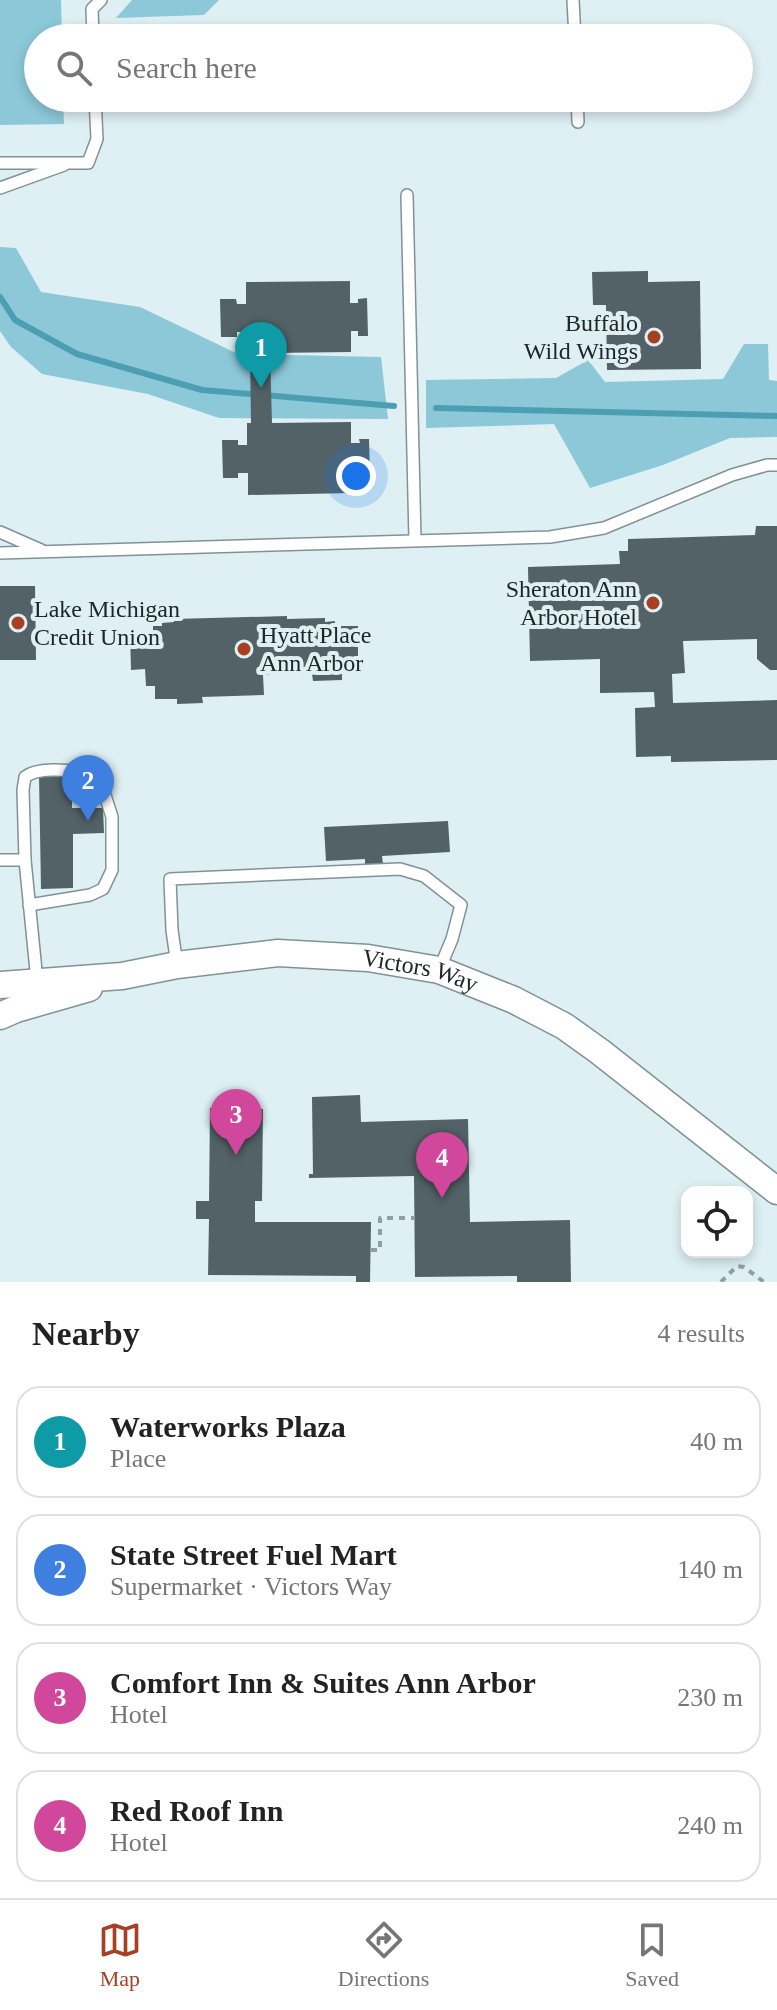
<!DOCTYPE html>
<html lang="en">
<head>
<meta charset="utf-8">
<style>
  :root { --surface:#fff; --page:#f2f2f2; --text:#222; --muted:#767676; --line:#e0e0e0; --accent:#a83f23 }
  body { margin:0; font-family:Georgia,serif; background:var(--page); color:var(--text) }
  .controls { position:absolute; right:24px; bottom:24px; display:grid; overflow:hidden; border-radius:16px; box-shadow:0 4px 12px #0003 }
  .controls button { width:72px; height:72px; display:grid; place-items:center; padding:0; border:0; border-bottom:2px solid var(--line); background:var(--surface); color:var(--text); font:40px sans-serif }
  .you { position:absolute; left:356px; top:476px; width:28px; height:28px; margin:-20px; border:6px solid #fff; border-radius:50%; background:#1a73e8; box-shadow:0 0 0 12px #1a73e833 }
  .badge { display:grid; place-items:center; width:52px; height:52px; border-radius:50%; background:var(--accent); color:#fff; font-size:26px; font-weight:700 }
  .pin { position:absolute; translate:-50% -66px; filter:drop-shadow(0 2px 4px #0008) }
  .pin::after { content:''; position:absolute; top:42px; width:28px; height:24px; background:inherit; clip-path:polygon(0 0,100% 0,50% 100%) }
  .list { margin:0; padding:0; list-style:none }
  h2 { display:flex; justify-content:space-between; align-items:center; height:104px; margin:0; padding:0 32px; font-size:34px }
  h2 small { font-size:26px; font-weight:400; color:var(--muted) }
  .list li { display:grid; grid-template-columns:52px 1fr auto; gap:24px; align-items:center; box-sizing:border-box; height:112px; margin:0 16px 16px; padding:0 16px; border:2px solid var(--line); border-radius:24px }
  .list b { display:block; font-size:30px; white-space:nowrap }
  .list p { margin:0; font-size:26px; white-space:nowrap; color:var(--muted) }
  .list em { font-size:26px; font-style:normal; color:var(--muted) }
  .icon { flex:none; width:44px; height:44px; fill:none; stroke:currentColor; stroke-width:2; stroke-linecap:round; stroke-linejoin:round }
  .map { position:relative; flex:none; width:777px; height:1282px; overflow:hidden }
  .search { position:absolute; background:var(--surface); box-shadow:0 4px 12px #0003; left:24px; right:24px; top:24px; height:88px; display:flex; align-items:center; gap:20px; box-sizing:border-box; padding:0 28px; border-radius:44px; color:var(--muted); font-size:30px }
  .sheet { height:616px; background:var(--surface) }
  nav { display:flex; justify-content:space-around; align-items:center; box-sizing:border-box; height:112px; border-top:2px solid var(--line); background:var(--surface); font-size:22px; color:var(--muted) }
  nav a { display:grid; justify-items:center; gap:4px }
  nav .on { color:var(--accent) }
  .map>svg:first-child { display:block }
</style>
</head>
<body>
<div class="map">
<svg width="777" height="1282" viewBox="0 0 777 1282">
  <rect width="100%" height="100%" fill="#def0f4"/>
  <g fill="#8cc8d8">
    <path d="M0 0H61L62 38H38V98H63L64 124 0 125Z"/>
    <path d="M132 0H219L204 15 116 18Z"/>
    <path d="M0 247 16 248 41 292 140 307 238 354 381 357 388 419 219 418 148 394 42 374 11 347 0 331Z"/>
    <path d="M744 344H768L769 380 777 381V437L730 438 663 465 590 488 554 424 426 428V380L556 378 588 360 605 382 723 379Z"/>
  </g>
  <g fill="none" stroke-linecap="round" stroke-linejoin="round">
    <g stroke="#4c9fb3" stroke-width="6">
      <path d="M0 297 15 320 77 354 202 390 394 406"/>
      <path d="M436 408 777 416"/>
    </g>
  </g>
  <g fill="#526266">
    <path d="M648 271V282L700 281 701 369 607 370 606 305H593L592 272Z"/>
    <path d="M350 281V303H358V299L367 298 368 336H358V331H351V352L270 353 272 423 351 422V443H360L359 439H369L370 476 360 477V473H353V493L248 495V473H238V478H223L222 440H238V445H247V423H251L250 354H247L246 332H237V337H221L220 299H236L237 304H246V282Z"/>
    <path d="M756 526H777V670H770L757 659V639L683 641 685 673 672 674 673 703 777 700V760L671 762V756L636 757 635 708 655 707 654 692 600 693V659L530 661 528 567 620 564 619 551H628V539L755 535Z"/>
    <path d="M0 586H35L36 660H0Z"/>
    <path d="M287 616V619L325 618V622L335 621V630H340V626H358V664H342V680L313 681 312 674 263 675 264 695 202 697 203 703 177 704V699H155V686H146L145 669 131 670 130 632 149 631V635H153V626H162V623L174 622V619Z"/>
    <path d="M39 775H72V808H103L104 833 73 834V888L41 889Z"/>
    <path d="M448 821 450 852 382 856 383 864 365 865V859L326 861 324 827Z"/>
    <path d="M360 1095 361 1122 468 1119 470 1222 570 1220 571 1282H517V1276L415 1277 414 1176 309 1178V1174H313L312 1097Z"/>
    <path d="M218 1102H245V1109H263L262 1201H255V1222H371L370 1282H356V1276L208 1275 209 1219H196V1201H209L210 1108H217Z"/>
  </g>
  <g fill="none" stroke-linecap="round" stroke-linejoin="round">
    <g stroke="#819296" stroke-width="14">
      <g id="service">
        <path d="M573 0 575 38"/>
        <path d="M93 38 92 9 101 0"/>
        <path d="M577 98 578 122"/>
        <path d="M0 163H88L97 139 95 98"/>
        <path d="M0 188 64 165"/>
        <path d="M407 195 415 540"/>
        <path d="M0 532 41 550"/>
        <path d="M0 553 550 537 604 528 732 475 767 465H777"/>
        <path d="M0 860H25L37 981"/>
        <path d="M25 860 23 790 25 777C40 765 79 772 98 773L112 817V870L103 889 90 895 29 905"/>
        <path d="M177 965 172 930 170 879 400 869 424 876 461 905 452 939 439 970"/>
      </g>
    </g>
    <g stroke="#819296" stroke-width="29">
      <g id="tertiary">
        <path id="s1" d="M0 985 122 976 177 965 278 953 368 958 439 970 514 1000 564 1026 599 1051 777 1191"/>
        <path d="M0 1016 16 1009 89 988"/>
      </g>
    </g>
    <g stroke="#919ea1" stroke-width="4" stroke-dasharray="6 6" stroke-linecap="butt">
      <path d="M371 1250H380V1218H415"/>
      <path d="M721 1282 737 1266 744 1267 764 1282"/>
    </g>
    <use href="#service" stroke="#fff" stroke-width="11"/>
    <use href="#tertiary" stroke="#fff" stroke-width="26"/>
  </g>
  <g fill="#a83f23" stroke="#def0f4" stroke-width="3">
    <circle cx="654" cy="337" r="8"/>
    <circle cx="653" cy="603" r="8"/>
    <circle cx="18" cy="623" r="8"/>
    <circle cx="244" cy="649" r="8"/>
  </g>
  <g text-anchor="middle" stroke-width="8" stroke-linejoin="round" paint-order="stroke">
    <g font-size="24" fill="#202628" stroke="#def0f4" text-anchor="end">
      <text x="638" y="331">Buffalo<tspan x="638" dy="28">Wild Wings</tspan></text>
      <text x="637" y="597">Sheraton Ann<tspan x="637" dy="28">Arbor Hotel</tspan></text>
      <text x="34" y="617" text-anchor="start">Lake Michigan<tspan x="34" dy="28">Credit Union</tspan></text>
      <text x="260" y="643" text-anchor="start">Hyatt Place<tspan x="260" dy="28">Ann Arbor</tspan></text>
    </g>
    <g font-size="24" fill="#202628" stroke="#def0f4">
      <text dy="8" stroke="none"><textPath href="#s1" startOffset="424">Victors Way</textPath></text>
    </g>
  </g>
</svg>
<div class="controls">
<button><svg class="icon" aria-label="locate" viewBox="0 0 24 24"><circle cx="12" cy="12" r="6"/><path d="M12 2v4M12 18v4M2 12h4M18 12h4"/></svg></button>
</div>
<div class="you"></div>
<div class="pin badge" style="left:261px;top:388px;background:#0f9aa8">1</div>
<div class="pin badge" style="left:88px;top:821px;background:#3f7fe0">2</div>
<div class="pin badge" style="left:236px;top:1155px;background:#d1479c">3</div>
<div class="pin badge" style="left:442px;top:1198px;background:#d1479c">4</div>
<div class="search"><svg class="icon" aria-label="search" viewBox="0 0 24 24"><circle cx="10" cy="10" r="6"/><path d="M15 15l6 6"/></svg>Search here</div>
</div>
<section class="sheet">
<h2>Nearby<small>4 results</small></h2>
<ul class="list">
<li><span class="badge" style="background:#0f9aa8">1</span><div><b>Waterworks Plaza</b><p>Place</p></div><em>40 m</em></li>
<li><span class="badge" style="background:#3f7fe0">2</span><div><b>State Street Fuel Mart</b><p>Supermarket · Victors Way</p></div><em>140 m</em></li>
<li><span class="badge" style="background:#d1479c">3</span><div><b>Comfort Inn &amp; Suites Ann Arbor</b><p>Hotel</p></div><em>230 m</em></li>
<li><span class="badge" style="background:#d1479c">4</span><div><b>Red Roof Inn</b><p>Hotel</p></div><em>240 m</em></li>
</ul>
</section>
<nav>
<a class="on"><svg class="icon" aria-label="map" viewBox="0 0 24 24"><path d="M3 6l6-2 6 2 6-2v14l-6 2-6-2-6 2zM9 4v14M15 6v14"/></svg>Map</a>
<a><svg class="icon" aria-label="directions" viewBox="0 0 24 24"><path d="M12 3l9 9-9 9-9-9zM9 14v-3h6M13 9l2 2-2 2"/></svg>Directions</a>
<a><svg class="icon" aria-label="saved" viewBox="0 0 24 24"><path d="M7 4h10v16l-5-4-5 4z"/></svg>Saved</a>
</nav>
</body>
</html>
